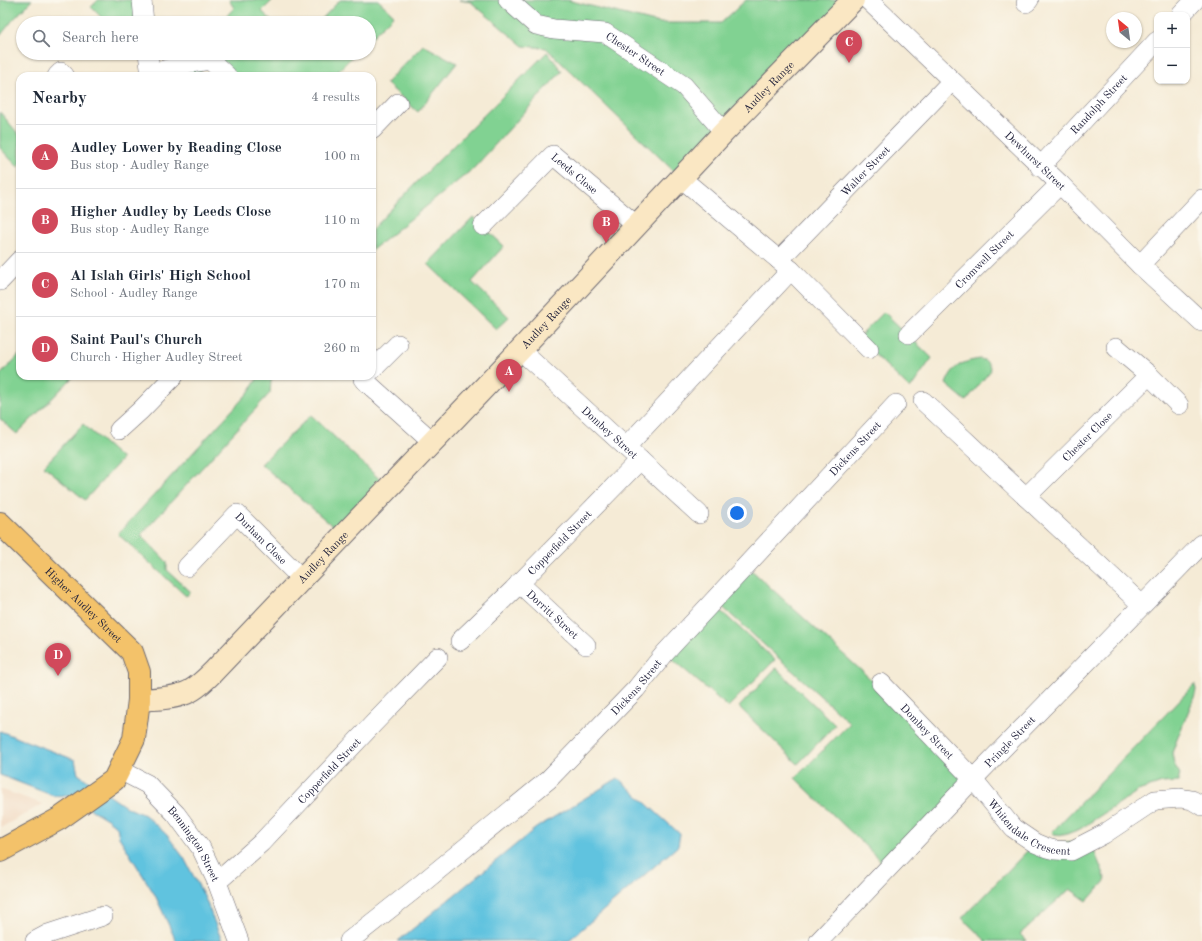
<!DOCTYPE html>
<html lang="en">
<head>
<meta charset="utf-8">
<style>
  :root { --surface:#fff; --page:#f6f6f7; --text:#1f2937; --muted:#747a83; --line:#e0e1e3; --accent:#d1495b }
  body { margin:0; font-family:"Old Standard TT",serif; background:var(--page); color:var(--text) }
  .controls { position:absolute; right:12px; top:12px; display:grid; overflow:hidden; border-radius:8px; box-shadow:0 1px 3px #0004 }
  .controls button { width:36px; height:36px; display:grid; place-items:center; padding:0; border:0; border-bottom:1px solid var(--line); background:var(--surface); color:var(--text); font:20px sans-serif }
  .compass { position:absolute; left:1106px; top:12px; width:36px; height:36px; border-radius:50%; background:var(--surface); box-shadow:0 1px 3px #0004; rotate:331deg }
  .you { position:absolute; left:737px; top:513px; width:14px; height:14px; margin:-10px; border:3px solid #fff; border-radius:50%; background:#1a73e8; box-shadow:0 0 0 6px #1a73e833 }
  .badge { display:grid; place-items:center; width:26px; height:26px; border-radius:50%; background:var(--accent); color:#fff; font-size:13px; font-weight:700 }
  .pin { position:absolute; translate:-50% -33px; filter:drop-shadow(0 1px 2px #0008) }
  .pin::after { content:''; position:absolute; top:21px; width:14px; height:12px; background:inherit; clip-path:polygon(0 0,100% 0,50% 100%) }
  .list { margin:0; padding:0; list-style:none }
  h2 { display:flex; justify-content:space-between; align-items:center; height:52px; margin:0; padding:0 16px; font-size:17px }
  h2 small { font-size:13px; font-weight:400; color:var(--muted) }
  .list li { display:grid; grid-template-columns:26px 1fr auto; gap:12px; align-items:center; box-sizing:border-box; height:64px; padding:0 16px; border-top:1px solid var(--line) }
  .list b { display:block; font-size:15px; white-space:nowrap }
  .list p { margin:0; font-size:13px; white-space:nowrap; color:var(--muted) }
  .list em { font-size:13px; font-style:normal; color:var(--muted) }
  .icon { flex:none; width:22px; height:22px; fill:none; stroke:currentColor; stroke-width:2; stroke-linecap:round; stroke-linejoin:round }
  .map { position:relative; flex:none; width:1202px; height:941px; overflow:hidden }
  .search { position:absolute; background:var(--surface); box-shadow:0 1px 3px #0004; left:16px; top:16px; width:360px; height:44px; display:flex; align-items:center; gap:10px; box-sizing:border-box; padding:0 14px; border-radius:22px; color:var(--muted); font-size:15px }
  .panel { position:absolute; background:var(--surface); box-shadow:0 1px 3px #0004; left:16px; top:72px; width:360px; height:308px; border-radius:12px }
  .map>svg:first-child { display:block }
</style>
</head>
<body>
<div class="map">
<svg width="1202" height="941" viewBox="0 0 1202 941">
  <rect width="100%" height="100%" fill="#fbf7ec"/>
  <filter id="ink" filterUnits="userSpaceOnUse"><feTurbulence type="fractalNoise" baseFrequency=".025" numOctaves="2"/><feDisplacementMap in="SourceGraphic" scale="8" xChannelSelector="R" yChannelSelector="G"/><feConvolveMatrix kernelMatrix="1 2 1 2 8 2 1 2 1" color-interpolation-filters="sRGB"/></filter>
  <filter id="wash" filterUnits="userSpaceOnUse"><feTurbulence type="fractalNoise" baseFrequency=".012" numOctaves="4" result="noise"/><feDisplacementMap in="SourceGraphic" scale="16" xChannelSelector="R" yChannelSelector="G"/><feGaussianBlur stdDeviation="0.9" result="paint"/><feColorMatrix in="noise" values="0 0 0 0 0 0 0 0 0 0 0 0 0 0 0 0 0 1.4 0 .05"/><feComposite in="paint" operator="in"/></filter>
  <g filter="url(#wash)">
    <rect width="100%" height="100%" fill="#f5ebd6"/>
    <path fill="#f0d5bc" d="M0 789 43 804 0 828Z"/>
    <g fill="#81d292" stroke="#527a66">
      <path d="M0 0H32L12 21 0 36Z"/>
      <path d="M98 0H142L145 23H107L91 7Z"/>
      <path d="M229 0H273L262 11 273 23H220L234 8Z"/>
      <path d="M340 0H378L394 15 369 40V23H318Z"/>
      <path d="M459 0H567L659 23H721L746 0H852L681 178 546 48 523 46 471 2Z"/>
      <path d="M423 45 457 63 418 112 386 83Z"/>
      <path d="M547 52 562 71 474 168 372 250V229L417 182Z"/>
      <path d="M194 53H356L333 76H229L210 60 197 76H151Z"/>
      <path d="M0 112 20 136V164L18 167 0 148Z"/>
      <path d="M473 217 504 246 472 282 509 317 496 329 428 264Z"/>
      <path d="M884 312 932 358 910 389 858 338Z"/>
      <path d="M20 354V376H74L17 434 0 419V375Z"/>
      <path d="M980 359C987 360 989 364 991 370L966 401 946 384C953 365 962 362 980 359Z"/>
      <path d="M259 376H275L271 381 270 393 141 535 167 562V570L191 592 186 596 118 534 248 393Z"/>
      <path d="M311 415 389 488 344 536 261 464Z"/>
      <path d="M83 424 122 459 85 500 44 466Z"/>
      <path d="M748 567 877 685 973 779 886 866 795 778 850 723 717 602Z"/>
      <path d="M712 603 775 660 728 707 665 653Z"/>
      <path d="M776 668 835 725 798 764 739 707Z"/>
      <path d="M1195 684 1196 690 1195 695 1176 742 1172 753 1174 764 1180 774 1178 782 1162 783 1138 791 1080 829 1064 835 1054 834 1052 832Z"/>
      <path d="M1090 841 1106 880 1087 901 1070 889 1020 934 1027 941H986L962 918 1035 843Z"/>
    </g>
    <g fill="#61c3df" stroke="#42728d">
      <path d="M0 731 75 760 78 774 126 807 145 815 167 835 184 858 205 898 222 941H176L155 895 119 837 117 827 107 819 67 795 54 796 0 775Z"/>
      <path d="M618 778 680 834 678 846 568 941H398L536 828Z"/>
    </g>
  </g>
  <g filter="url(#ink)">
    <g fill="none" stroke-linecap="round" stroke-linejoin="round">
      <g stroke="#6c6871" stroke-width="20">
        <g id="street">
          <path d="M142 0 144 23"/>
          <path id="s1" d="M508 0 536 25 554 29 605 33 684 86 724 132"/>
          <path id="s2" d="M868 0 1060 184 1140 265 1202 322"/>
          <path d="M1026 3 1029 0"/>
          <path d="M1181 15 1195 0"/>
          <path d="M148 53 151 76"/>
          <path d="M150 74 184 64 210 60 227 76"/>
          <path d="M57 76 61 72 65 76"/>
          <path d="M372 130 398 103"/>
          <path id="s3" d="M1040 167 1157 41"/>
          <path d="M681 178 791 270 869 349"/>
          <path id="s4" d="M483 226 553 155 637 226"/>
          <path id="s5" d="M779 260 952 81"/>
          <path d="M1140 265 1202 199"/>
          <path d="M0 281 20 260"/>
          <path id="s6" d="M909 334 1060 184"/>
          <path d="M1116 347 1149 375 1179 405"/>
          <path id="s7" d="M520 350 699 514"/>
          <path d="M372 370 398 344"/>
          <path d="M366 376 363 379 433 442"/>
          <path d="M923 401 1142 605"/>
          <path d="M119 430 141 410 174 376"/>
          <path d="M626 447 791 270"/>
          <path id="s8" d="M1026 497 1149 375"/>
          <path id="s9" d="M187 567 237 514 302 579"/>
          <path id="s10" d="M519 583 586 645"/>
          <path id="s11" d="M460 641 513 590 640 460"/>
          <path id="s12" d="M881 683 973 779 1013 828 1035 843 1047 848 1055 850 1071 851 1104 834 1155 800 1180 798 1192 800 1202 806"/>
          <path id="s13" d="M120 770 147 784 176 814 201 848 217 882 239 941"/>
          <path id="s14" d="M217 882 261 843 373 724 438 657"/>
          <path d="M35 941 48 934 103 916"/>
          <path id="s15" d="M349 941 420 885 548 780 636 689 665 653 896 404"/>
          <path id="s16" d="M819 941 973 779 1202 544"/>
        </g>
      </g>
      <g stroke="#6c6871" stroke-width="24">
        <g id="secondary">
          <path id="s17" d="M139 700C154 699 171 699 186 693 196 689 205 680 213 672L520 350 724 132 853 0"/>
        </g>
      </g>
      <g stroke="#6c6871" stroke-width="24">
        <g id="highway">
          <path id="s18" d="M0 523 132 652 139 672V700L134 739 114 780 59 819 0 851"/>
        </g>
      </g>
      <use href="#street" stroke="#fff" stroke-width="19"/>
      <use href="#secondary" stroke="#fae7c3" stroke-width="22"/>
      <use href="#highway" stroke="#f3c26a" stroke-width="22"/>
    </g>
  </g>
  <g text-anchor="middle" stroke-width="3" stroke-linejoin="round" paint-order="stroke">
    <g font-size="11" fill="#22223b" stroke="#fbf7ec">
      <text dy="4" stroke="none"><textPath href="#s1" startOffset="144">Chester Street</textPath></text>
      <text dy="4" stroke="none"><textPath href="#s17" startOffset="889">Audley Range</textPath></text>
      <text dy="4" stroke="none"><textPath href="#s3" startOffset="86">Randolph Street</textPath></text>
      <text dy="4" stroke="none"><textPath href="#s2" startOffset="232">Dewhurst Street</textPath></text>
      <text dy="4" stroke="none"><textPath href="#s5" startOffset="124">Walter Street</textPath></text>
      <text dy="4" stroke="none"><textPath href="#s4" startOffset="128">Leeds Close</textPath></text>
      <text dy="4" stroke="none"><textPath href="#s6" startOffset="106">Cromwell Street</textPath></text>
      <text dy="4" stroke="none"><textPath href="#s17" startOffset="565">Audley Range</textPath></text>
      <text dy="4" stroke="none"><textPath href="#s7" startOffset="122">Dombey Street</textPath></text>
      <text dy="4" stroke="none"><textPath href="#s8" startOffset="86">Chester Close</textPath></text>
      <text dy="4" stroke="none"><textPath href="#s15" startOffset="708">Dickens Street</textPath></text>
      <text dy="4" stroke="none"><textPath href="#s9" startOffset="107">Durham Close</textPath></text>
      <text dy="4" stroke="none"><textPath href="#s11" startOffset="140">Copperfield Street</textPath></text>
      <text dy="4" stroke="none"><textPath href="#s17" startOffset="241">Audley Range</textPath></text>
      <text dy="4" stroke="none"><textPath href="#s18" startOffset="117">Higher Audley Street</textPath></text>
      <text dy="4" stroke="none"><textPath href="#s10" startOffset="46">Dorritt Street</textPath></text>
      <text dy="4" stroke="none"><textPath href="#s15" startOffset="384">Dickens Street</textPath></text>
      <text dy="4" stroke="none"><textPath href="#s12" startOffset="67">Dombey Street</textPath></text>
      <text dy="4" stroke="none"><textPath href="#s16" startOffset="276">Pringle Street</textPath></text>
      <text dy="4" stroke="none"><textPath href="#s14" startOffset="158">Copperfield Street</textPath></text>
      <text dy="4" stroke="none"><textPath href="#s12" startOffset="210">Whitendale Crescent</textPath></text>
      <text dy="4" stroke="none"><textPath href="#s13" startOffset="107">Bennington Street</textPath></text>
    </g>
  </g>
</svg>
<div class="controls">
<button>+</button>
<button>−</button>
</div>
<svg class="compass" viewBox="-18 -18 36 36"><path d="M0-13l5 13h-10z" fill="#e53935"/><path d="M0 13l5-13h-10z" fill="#747a83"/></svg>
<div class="you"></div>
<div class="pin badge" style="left:509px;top:392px">A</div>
<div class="pin badge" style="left:606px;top:243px">B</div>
<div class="pin badge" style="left:849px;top:63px">C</div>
<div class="pin badge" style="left:58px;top:676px">D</div>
<div class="search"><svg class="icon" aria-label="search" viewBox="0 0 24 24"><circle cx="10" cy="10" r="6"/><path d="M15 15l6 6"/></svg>Search here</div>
<section class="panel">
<h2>Nearby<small>4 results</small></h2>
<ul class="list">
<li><span class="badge">A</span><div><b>Audley Lower by Reading Close</b><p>Bus stop · Audley Range</p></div><em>100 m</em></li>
<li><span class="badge">B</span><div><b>Higher Audley by Leeds Close</b><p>Bus stop · Audley Range</p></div><em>110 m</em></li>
<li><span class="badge">C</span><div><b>Al Islah Girls' High School</b><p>School · Audley Range</p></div><em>170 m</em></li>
<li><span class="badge">D</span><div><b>Saint Paul's Church</b><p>Church · Higher Audley Street</p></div><em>260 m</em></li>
</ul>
</section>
</div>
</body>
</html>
